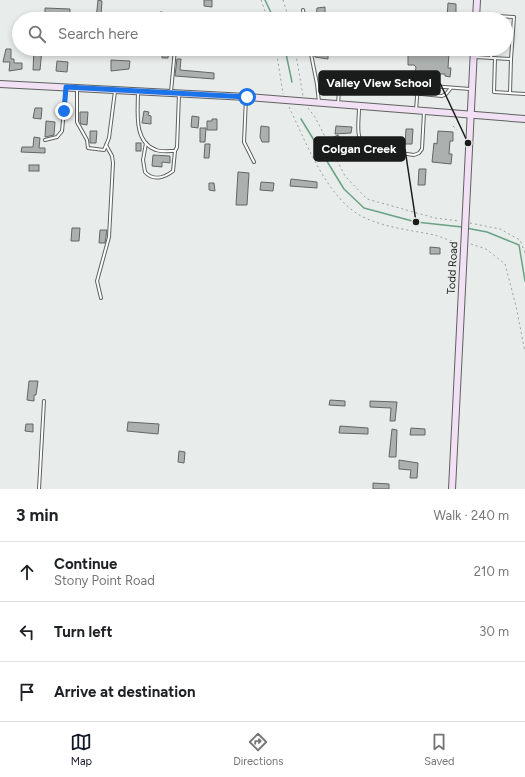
<!DOCTYPE html>
<html lang="en">
<head>
<meta charset="utf-8">
<style>
  :root { --surface:#fff; --page:#f2f2f2; --text:#202124; --muted:#757577; --line:#e0e0e0; --accent:#111827 }
  body { margin:0; font-family:Figtree,sans-serif; background:var(--page); color:var(--text) }
  .stop { position:absolute; width:12px; height:12px; margin:-9px; border:3px solid #1a73e8; border-radius:50%; background:#fff }
  .stop.end { background:#1a73e8; border-color:#fff; box-shadow:0 1px 4px #0008 }
  .list { margin:0; padding:0; list-style:none }
  h2 { display:flex; justify-content:space-between; align-items:center; height:52px; margin:0; padding:0 16px; font-size:17px }
  h2 small { font-size:13px; font-weight:400; color:var(--muted) }
  .list li { display:grid; grid-template-columns:26px 1fr auto; gap:12px; align-items:center; box-sizing:border-box; height:60px; padding:0 16px; border-top:1px solid var(--line) }
  .list b { display:block; font-size:15px; white-space:nowrap }
  .list p { margin:0; font-size:13px; white-space:nowrap; color:var(--muted) }
  .list em { font-size:13px; font-style:normal; color:var(--muted) }
  .icon { flex:none; width:22px; height:22px; fill:none; stroke:currentColor; stroke-width:2; stroke-linecap:round; stroke-linejoin:round }
  .map { position:relative; flex:none; width:525px; height:489px; overflow:hidden }
  .search { position:absolute; background:var(--surface); box-shadow:0 2px 6px #0003; left:12px; right:12px; top:12px; height:44px; display:flex; align-items:center; gap:10px; box-sizing:border-box; padding:0 14px; border-radius:22px; color:var(--muted); font-size:15px }
  .sheet { height:232px; background:var(--surface) }
  nav { display:flex; justify-content:space-around; align-items:center; box-sizing:border-box; height:56px; border-top:1px solid var(--line); background:var(--surface); font-size:11px; color:var(--muted) }
  nav a { display:grid; justify-items:center; gap:2px }
  nav .on { color:var(--accent) }
  .map>svg:first-child { display:block }
</style>
</head>
<body>
<div class="map">
<svg width="525" height="489" viewBox="0 0 525 489">
  <rect width="100%" height="100%" fill="#e8ecea"/>
  <g fill="none" stroke-linecap="round" stroke-linejoin="round">
    <g stroke="#6aa285" stroke-width="1.5">
      <path d="M265 0 274 19"/>
      <path d="M285 49 292 82"/>
      <path d="M301 119 344 189 364 208 416 222 462 227"/>
      <path d="M466 228 487 232 519 245 525 281"/>
    </g>
  </g>
  <g fill="#acb0ae" stroke="#626664">
    <path d="M98 0 102 1 101 15H110V19H96Z"/>
    <path d="M204 0H212V7L204 6Z"/>
    <path d="M448 3 456 4V19L447 18Z"/>
    <path d="M325 7V19H316L317 8Z"/>
    <path d="M45 8 70 9V19H64V16L45 15Z"/>
    <path d="M160 12 168 13 167 19H160Z"/>
    <path d="M6 49H11V59H14V63H22V69L9 71 10 62H3Z"/>
    <path d="M34 49H42L40 70H33Z"/>
    <path d="M162 49H169L168 58H162Z"/>
    <path d="M328 49V59L315 57 314 50Z"/>
    <path d="M351 49H358V55H350Z"/>
    <path d="M408 50 449 53 448 68H451L450 77 445 76V74H415L416 67 414 65H408Z"/>
    <path d="M177 59H181L180 70 214 73V79L175 76Z"/>
    <path d="M111 60 130 61 129 69 111 71Z"/>
    <path d="M57 61 68 62 67 72 56 71Z"/>
    <path d="M35 108H42L41 119 33 118Z"/>
    <path d="M144 111 149 112 148 115 151 116V124L142 123Z"/>
    <path d="M80 112H88L87 125 81 124 80 121Z"/>
    <path d="M192 116 199 117 198 128 191 127Z"/>
    <path d="M212 119H217V130H207V121H212Z"/>
    <path d="M46 121 55 122 54 135 45 137Z"/>
    <path d="M261 126 269 127V142H262L260 137Z"/>
    <path d="M336 126 352 127 351 133 335 134Z"/>
    <path d="M200 128H206L205 142H200Z"/>
    <path d="M406 129H413L412 144H405Z"/>
    <path d="M90 131H97L96 143H90Z"/>
    <path d="M438 131 453 132V141H450L449 154H452L451 164 432 162 434 143 437 144Z"/>
    <path d="M338 135 342 143 336 145 332 138Z"/>
    <path d="M34 137 40 138 39 148H45V153L21 152 22 147H33Z"/>
    <rect x="136" y="143" width="5" height="8"/>
    <path d="M205 144H210L209 158H204Z"/>
    <path d="M153 155 170 156V163L162 162V167L152 166Z"/>
    <rect x="29" y="165" width="10" height="6"/>
    <path d="M419 169H426L425 185H418Z"/>
    <path d="M238 172 249 173 247 205H236Z"/>
    <path d="M291 179 317 182V188L290 186Z"/>
    <path d="M261 182 274 183 273 191 260 190Z"/>
    <path d="M209 183H214L215 191 209 190Z"/>
    <path d="M72 228H80L79 241H71Z"/>
    <path d="M100 230H107L105 243H99Z"/>
    <path d="M430 247 440 248V254H430Z"/>
    <path d="M29 381H38L36 395H34V401L27 400Z"/>
    <path d="M330 400 345 401V406L329 405Z"/>
    <path d="M370 401 397 402 395 421H390L391 408 370 407Z"/>
    <path d="M128 422 159 424 158 434 127 431Z"/>
    <path d="M26 424H33V432L25 431Z"/>
    <path d="M340 426 368 428V434L339 433Z"/>
    <path d="M411 428 425 429V435H410Z"/>
    <path d="M392 429 397 430 396 457H389Z"/>
    <path d="M179 451 185 452 184 463 178 462Z"/>
    <path d="M399 460 418 463 417 478H410L411 470 399 469Z"/>
    <path d="M373 483 389 484V489H373Z"/>
  </g>
  <g fill="none" stroke-linecap="round" stroke-linejoin="round">
    <g stroke="#5e625f" stroke-width="4">
      <g id="service">
        <path d="M303 10 305 19"/>
        <path d="M174 15 175 19"/>
        <path d="M310 49 317 84 319 102"/>
        <path d="M448 50 473 52"/>
        <path d="M475 57 511 59 514 17 478 15"/>
        <path d="M491 58 492 49"/>
        <path d="M495 58 494 92 525 94"/>
        <path d="M348 74 350 87 442 96 446 94 451 88"/>
        <path d="M77 89V122L87 140 88 148 104 150 109 138 115 91"/>
        <path d="M138 92C138 111 133 142 156 150 161 152 169 151 175 151L177 147 179 94"/>
        <path d="M171 92 175 49"/>
        <path d="M510 93 511 59"/>
        <path d="M246 98 244 142 254 162"/>
        <path d="M338 104 340 76 342 73 410 77 418 85 470 89"/>
        <path d="M359 108C359 121 355 137 365 148L414 155 419 153 422 149 424 112"/>
        <path d="M416 110 418 85"/>
        <path d="M45 140 57 137 62 131 66 89"/>
        <path d="M146 143 143 160 145 172C153 181 164 178 173 171L175 151"/>
        <path d="M101 298 97 281 109 237 113 163 112 156 106 145"/>
        <path d="M39 489 44 401"/>
      </g>
    </g>
    <g stroke="#5e625f" stroke-width="8">
      <g id="secondary">
        <path d="M476 19 477 0"/>
        <path d="M0 84 247 97 525 119"/>
        <path d="M452 489 474 49"/>
      </g>
    </g>
    <g stroke="#9b9f9d" stroke-width="1" stroke-dasharray="2 3" stroke-linecap="butt">
      <path d="M261 0 268 19"/>
      <path d="M283 0 289 19"/>
      <path d="M276 49 283 94"/>
      <path d="M295 49 303 96"/>
      <path d="M289 107C306 142 327 199 363 217 386 228 411 230 434 235 442 237 450 241 458 243"/>
      <path d="M308 108 315 117 345 176 367 199 435 218 459 221"/>
      <path d="M453 126 457 130"/>
      <path d="M470 223 500 229 520 240 525 253"/>
      <path d="M471 244 486 249 505 264 516 306 525 352"/>
    </g>
    <use href="#service" stroke="#fff" stroke-width="2"/>
    <use href="#secondary" stroke="#f2e0f4" stroke-width="6"/>
  </g>
  <g fill="none" stroke-linecap="round" stroke-linejoin="round">
    <path stroke="#1a73e8" stroke-width="5" d="M64 111 66 87 247 97"/>
  </g>
  <g text-anchor="middle" stroke-width="3" stroke-linejoin="round" paint-order="stroke">
    <g font-size="11" fill="#1a1c1b" stroke="#e8ecea">
      <text transform="translate(452 268) rotate(-87)" y="4">Todd Road</text>
    </g>
  </g>
  <path fill="none" stroke="#1a1c1b" stroke-width="1.5" d="M468 143L440 83M416 222L405 149"/>
  <g fill="#1a1c1b" stroke="#e8ecea" stroke-width="1.5">
    <circle cx="468" cy="143" r="4"/>
    <circle cx="416" cy="222" r="4"/>
  </g>
  <g fill="#1a1c1b" stroke="#1a1c1b" stroke-width="1.5">
    <rect x="319" y="71" width="121" height="24" rx="4"/>
    <rect x="314" y="137" width="91" height="24" rx="4"/>
  </g>
  <g font-size="12" text-anchor="middle" font-weight="bold" fill="#fff">
    <text x="379" y="87">Valley View School</text>
    <text x="359" y="153">Colgan Creek</text>
  </g>
</svg>
<div class="stop" style="left:247px;top:97px"></div>
<div class="stop end" style="left:64px;top:111px"></div>
<div class="search"><svg class="icon" aria-label="search" viewBox="0 0 24 24"><circle cx="10" cy="10" r="6"/><path d="M15 15l6 6"/></svg>Search here</div>
</div>
<section class="sheet">
<h2>3 min<small>Walk · 240 m</small></h2>
<ul class="list">
<li><svg class="icon" aria-label="ahead" viewBox="0 0 24 24"><path d="M12 20V5M6 11l6-6 6 6"/></svg><div><b>Continue</b><p>Stony Point Road</p></div><em>210 m</em></li>
<li><svg class="icon" aria-label="left" viewBox="0 0 24 24"><path d="M17 20v-9H6M10 6l-5 5 5 5"/></svg><div><b>Turn left</b></div><em>30 m</em></li>
<li><svg class="icon" aria-label="arrive" viewBox="0 0 24 24"><path d="M6 21V4h12l-3 4 3 4H6"/></svg><div><b>Arrive at destination</b></div></li>
</ul>
</section>
<nav>
<a class="on"><svg class="icon" aria-label="map" viewBox="0 0 24 24"><path d="M3 6l6-2 6 2 6-2v14l-6 2-6-2-6 2zM9 4v14M15 6v14"/></svg>Map</a>
<a><svg class="icon" aria-label="directions" viewBox="0 0 24 24"><path d="M12 3l9 9-9 9-9-9zM9 14v-3h6M13 9l2 2-2 2"/></svg>Directions</a>
<a><svg class="icon" aria-label="saved" viewBox="0 0 24 24"><path d="M7 4h10v16l-5-4-5 4z"/></svg>Saved</a>
</nav>
</body>
</html>
